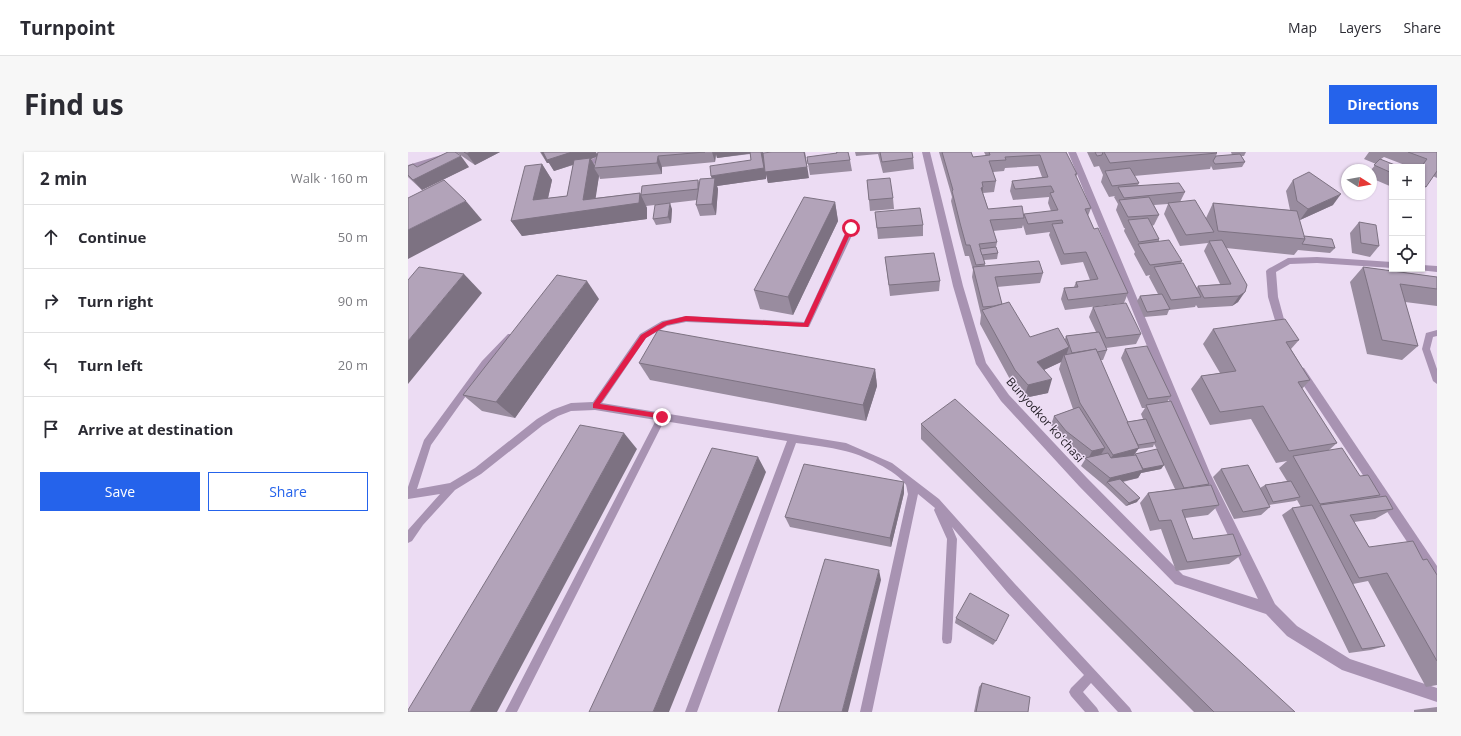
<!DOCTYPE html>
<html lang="en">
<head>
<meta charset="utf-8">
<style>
  :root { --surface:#fff; --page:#f7f7f7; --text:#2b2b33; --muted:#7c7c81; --line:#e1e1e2; --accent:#2563eb }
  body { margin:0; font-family:"Open Sans",sans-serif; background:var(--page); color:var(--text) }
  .controls { position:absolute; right:12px; top:12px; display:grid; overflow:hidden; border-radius:0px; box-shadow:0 1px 3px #0004 }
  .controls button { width:36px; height:36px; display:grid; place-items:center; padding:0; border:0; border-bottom:1px solid var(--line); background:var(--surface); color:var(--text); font:20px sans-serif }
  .compass { position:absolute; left:933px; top:12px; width:36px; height:36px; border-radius:50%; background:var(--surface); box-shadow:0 1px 3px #0004; rotate:101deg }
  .stop { position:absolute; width:12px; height:12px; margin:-9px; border:3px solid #e11d48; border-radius:50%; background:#fff }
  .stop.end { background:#e11d48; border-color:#fff; box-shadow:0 1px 4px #0008 }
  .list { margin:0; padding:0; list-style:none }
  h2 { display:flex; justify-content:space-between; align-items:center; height:52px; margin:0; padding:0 16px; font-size:17px }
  h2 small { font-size:13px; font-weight:400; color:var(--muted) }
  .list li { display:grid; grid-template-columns:26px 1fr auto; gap:12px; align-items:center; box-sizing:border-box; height:64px; padding:0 16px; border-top:1px solid var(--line) }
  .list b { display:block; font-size:15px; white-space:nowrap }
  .list em { font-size:13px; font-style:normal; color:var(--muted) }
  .actions { display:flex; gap:8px; padding:12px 16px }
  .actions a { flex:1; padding:9px 0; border:1px solid var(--accent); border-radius:0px; text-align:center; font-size:14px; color:var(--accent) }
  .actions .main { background:var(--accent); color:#fff }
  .icon { flex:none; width:22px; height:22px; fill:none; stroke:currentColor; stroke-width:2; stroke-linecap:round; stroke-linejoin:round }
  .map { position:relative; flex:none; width:1029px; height:560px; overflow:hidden; border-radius:0px }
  header { display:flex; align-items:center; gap:24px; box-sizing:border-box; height:56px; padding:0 20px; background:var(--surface); border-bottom:1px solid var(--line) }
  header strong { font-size:19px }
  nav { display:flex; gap:22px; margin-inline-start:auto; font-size:14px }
  .intro { display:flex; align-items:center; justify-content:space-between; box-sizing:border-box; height:96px; padding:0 24px }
  h1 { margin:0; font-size:28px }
  .button { padding:10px 18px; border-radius:0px; background:var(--accent); color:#fff; font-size:14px; font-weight:700 }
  main { display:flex; gap:24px; padding:0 24px }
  aside { flex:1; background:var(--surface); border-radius:0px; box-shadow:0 1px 3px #0004 }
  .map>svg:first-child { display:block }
</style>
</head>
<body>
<header>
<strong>Turnpoint</strong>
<nav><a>Map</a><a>Layers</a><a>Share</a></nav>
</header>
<div class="intro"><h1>Find us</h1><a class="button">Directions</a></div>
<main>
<aside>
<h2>2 min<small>Walk · 160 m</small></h2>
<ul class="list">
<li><svg class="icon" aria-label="ahead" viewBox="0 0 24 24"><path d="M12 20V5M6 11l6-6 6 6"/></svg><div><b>Continue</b></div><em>50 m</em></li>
<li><svg class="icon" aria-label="right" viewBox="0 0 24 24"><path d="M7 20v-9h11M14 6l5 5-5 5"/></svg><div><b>Turn right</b></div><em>90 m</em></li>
<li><svg class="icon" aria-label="left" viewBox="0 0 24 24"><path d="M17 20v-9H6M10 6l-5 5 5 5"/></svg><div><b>Turn left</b></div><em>20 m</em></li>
<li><svg class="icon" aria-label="arrive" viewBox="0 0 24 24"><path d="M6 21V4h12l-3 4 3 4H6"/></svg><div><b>Arrive at destination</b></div></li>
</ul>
<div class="actions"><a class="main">Save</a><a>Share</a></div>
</aside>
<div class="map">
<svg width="1029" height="560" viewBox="0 0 1029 560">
  <rect width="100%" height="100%" fill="#ecdcf3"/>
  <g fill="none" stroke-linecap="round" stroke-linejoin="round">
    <g fill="#a893b2" fill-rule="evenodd">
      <path d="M43 0H52L32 8 0 17V13Z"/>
      <path d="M440 75H443L447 77 401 175 278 170 259 174 238 186 194 251 438 291 484 311 531 347 607 432 722 556 724 560H710L683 531 675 540 689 556 691 560H677L663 544 661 540 663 536 676 523 599 440 544 375 549 387 544 487 543 491 539 492 535 491 534 487 539 387 526 358 527 356 510 342 464 560H452L500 342C499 339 499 336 498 333 490 319 452 302 437 299 421 295 404 293 388 291L289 560H277L379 289 256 269 109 560H97L248 268 187 258 163 259 150 264 135 273 73 322 47 338 15 373 4 389 0 391V378L32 342 0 347V335L16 288 74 209 100 182H106L107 184 106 186 80 213 23 293 9 337 42 331 67 316 129 267 144 258 163 251 185 250 232 182 254 169 278 164 396 170Z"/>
      <path d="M1029 178V184L1025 185 1022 197 1029 217V232L1025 229 1014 197 1018 181Z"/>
    </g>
    <g fill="#a893b2" fill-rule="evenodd">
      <path d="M197 0H207L175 18H172L168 16Z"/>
      <path d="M514 0H522L555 134 578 211 601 243 679 326 775 423 850 447 791 322 660 0H668L802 321 867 452 889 474 942 507 1029 536V550L934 518 879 484 858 462 767 432 671 334 593 249 568 212 545 134Z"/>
      <path d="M909 105 984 110V116L909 111 882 112 868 120 870 145 880 182 878 185H872L860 145 858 119 860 117 880 106Z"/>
      <path d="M1014 113 1029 114V120L1011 118 1010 117H1014Z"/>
      <path d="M892 215 896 216 1029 414V431L1025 429 888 222 887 219 888 216Z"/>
    </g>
  </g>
  <g fill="#998c9f" fill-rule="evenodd">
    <path d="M48 0H92L67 13Z"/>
    <path d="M132 0H188L189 3 190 0H355L356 9 401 26 360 31 358 22V27L309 34 310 37 308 63 292 64 288 53 289 48 238 54 239 56V67L114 84 103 69 134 12 144 28 140 46 159 44 165 13 146 19 141 11H139ZM308 2 309 6 342 2 343 8 303 24 304 26 291 31 290 28 233 43 232 41 187 46 191 24 192 27 254 22V15L307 10ZM189 5 187 14 183 7Z"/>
    <path d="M428 0H440L442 8 444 19 402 23 400 12 428 1Z"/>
    <path d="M447 0H504L505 6 506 17 475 21 470 2 448 4Z"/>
    <path d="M531 0H563L565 5 578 4 576 0H658L669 22 668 25 683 56 680 64 686 77 720 141 716 151 657 158 653 147 656 136 666 135 668 130 682 128 675 110 653 113 641 83 642 80 618 83 615 73 614 76 585 79 589 90 588 95 590 101 589 107 576 108 577 114 635 121 632 131 589 135 594 152 622 185 657 187 658 184 688 180 681 165 685 155 733 182 728 192 698 196 699 198 695 208H692L719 270 735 267 733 262 737 256H734L713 206 717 197 763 244 759 250 811 353 800 363 777 366 785 387 833 403 821 412 768 419 753 377 742 379 732 351 740 341 767 337 756 313 753 317 733 321 730 326 715 330 729 350 718 354 697 334 673 314 678 306 654 287 643 273 646 264 665 257 651 217 653 210 636 218 640 241 616 246 604 231 572 172 573 163 564 125 565 118 561 104H557L551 82 543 49 544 45ZM630 14 634 25 604 29 602 39 605 48 641 45V46L640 51 643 59 616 62V65L580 57 575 41 586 40 588 29 585 20 596 19 597 16ZM746 292 750 299 727 302 725 304 730 297 745 295Z"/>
    <path d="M679 0H808L809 1 808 4 824 3 823 0H838L836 4H833L837 10 834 15 805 18 803 14 802 17 726 24 731 31 730 33 777 40 772 50 798 66 805 51 882 58 878 39 885 28 925 53 892 68 891 67 896 84 927 96 922 101 890 98 886 103 818 96 839 133 830 150 824 154 790 156 788 153 787 155 761 158 759 163 736 165 729 149 732 144 750 142 741 125 742 123 738 124 726 102 727 100 716 79 717 76H716L708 58 710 52 706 45 707 44 701 45 693 30 695 23 691 14 686 15ZM760 52 756 62 772 94 800 91 796 99 812 132 790 134 789 136 773 112 774 109 751 89V87L744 74 746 73 751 63 746 53Z"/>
    <path d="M961 0H1029V26L1025 24 1014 40V15H1002L976 5 973 7 984 15V35L963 26V18L968 12 956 7Z"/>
    <path d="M0 14 9 15H61L14 38 0 25Z"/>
    <path d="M459 28 485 46 486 57 462 59Z"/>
    <path d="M427 50 430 69 385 163 352 157 346 138Z"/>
    <path d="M264 57 263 71 248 73 245 67Z"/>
    <path d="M467 60 515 73V84L470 87Z"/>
    <path d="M951 70 971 94 962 105 944 101 942 81Z"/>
    <path d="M477 105 532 129 531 139 482 144Z"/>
    <path d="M955 115 1029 125V154L997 150 1010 194 994 208 959 202 942 130Z"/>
    <path d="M191 147 107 266 74 259 55 243Z"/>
    <path d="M805 177 891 188 883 197 902 228 894 237 929 291 921 298 952 324 972 343 968 346 985 357 967 367 946 370 961 395 1015 408 1029 423V533L1018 535 960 429 945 432 977 494 963 498 941 501 874 363 884 356 893 355 889 348 887 349 861 353 862 355 853 363 826 367 805 325 813 317 852 336 857 333 879 329 871 316 879 309 868 311 843 267 802 273 783 237 793 224 812 221 795 192Z"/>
    <path d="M231 211 467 217 469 234 458 269 242 228Z"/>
    <path d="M513 272 887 560H786L513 287Z"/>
    <path d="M496 341 483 395 382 375 377 365Z"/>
    <path d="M548 466 588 489 585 493 547 471Z"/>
    <path d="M574 531 620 560H566L571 535Z"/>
    <path d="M1029 555V560H1006V558Z"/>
  </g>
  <g fill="#7d7282">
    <path d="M62 0H92L67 13 59 2Z"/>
    <path d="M133 0H188L190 4 183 7 188 16H186L191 24 186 57 232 41 239 56V67L114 84 103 69 175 48 182 7 146 19 141 11H139Z"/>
    <path d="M304 0H355L357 20 397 0 401 26 360 31 358 22V27L309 34 310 37 308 63 304 52 306 33 303 24 356 16 353 0 309 6 308 2 307 10Z"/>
    <path d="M53 4 61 15 14 38 5 28Z"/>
    <path d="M250 4 254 15V22L249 11Z"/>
    <path d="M134 12 144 28 136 64 125 48Z"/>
    <path d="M575 35 574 46 573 36Z"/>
    <path d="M933 42 925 53 892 68 900 57Z"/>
    <path d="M58 49 74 68 0 107V78Z"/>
    <path d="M427 50 430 69 385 163 380 145Z"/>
    <path d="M262 51 264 57 263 71 260 65Z"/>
    <path d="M56 122 74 141 0 232V189Z"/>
    <path d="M179 129 191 147 107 266 88 250Z"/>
    <path d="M837 140 830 150 824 154 831 144Z"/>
    <path d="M661 195 657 207 656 203 653 210 625 223 629 210Z"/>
    <path d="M467 217 469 234 458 269 455 253Z"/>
    <path d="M644 227 640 241 616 246 620 233Z"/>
    <path d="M216 281 229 297 89 560H62Z"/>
    <path d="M697 296 692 304 680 307 684 299Z"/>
    <path d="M731 296 723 307 698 314 705 303Z"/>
    <path d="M350 305 358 320 261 560H245Z"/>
    <path d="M756 313 753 317 733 321 730 326 702 332 699 330 697 334 702 326 735 317Z"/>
    <path d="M496 330V341L483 395 482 386Z"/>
    <path d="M732 346 729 350 718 354 721 351Z"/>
    <path d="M471 418 473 428 440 560H434Z"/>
  </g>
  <g fill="#b2a3b9" stroke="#7d7282">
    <path d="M40 0H47L53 4 5 28 0 23V14L5 12 9 15Z"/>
    <path d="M56 0H62L59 2Z"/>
    <path d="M135 0H164L139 8Z"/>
    <path d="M190 0H297L250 4 249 11 186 16Z"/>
    <path d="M342 0H353L356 16 303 24 302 14 343 8Z"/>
    <path d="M364 0H396L399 15 357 20 355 1Z"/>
    <path d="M429 0H440L442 8 400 12 399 5 429 1Z"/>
    <path d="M472 0H504L505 6 474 10Z"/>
    <path d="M534 0H563L565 5 582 3 581 0H658L669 22H667L683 56 677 57 686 77 690 76 720 141 660 148 656 136 670 135 668 130 690 127 678 100 656 102 644 72 655 71 654 68 620 72 616 62 650 58 642 41 646 40 643 34 607 37 604 29 640 25 632 3 597 5 598 8 581 9 588 29 574 30 575 35 573 36 580 57 614 54 616 66 582 68 589 90 571 92 577 112 568 113 562 93H558L552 71 544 39 545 38Z"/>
    <path d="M687 0H695L694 3 689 4Z"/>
    <path d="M696 0H808L809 1 702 11Z"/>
    <path d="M1000 0H1029V19L1018 35 1014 33V15H1013L1019 7Z"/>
    <path d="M832 2 837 10 807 12 805 9 808 4Z"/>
    <path d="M182 6 175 48 232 41 231 51 103 69 117 14 134 12 125 48 159 44 166 8Z"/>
    <path d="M972 7 992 15H984V21L966 13Z"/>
    <path d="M722 16 731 31 704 34 697 19Z"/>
    <path d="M901 20 933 42 900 57 889 49 885 28Z"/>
    <path d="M307 26 304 52 288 53 292 27Z"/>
    <path d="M482 26 485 46 461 48 459 28Z"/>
    <path d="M36 28 58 49 0 78V46Z"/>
    <path d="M290 28V37L233 43 234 34Z"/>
    <path d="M771 31 777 40 716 46 710 35Z"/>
    <path d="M396 45 427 50 380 145 346 138Z"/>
    <path d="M741 45 751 63 720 65 711 48Z"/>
    <path d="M787 48 806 80 778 83 760 51Z"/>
    <path d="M262 51 260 65 245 67 247 53Z"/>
    <path d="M805 51 889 59 897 87 810 79Z"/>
    <path d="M512 56 515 73 469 76 467 60Z"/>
    <path d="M740 66 751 87 731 90 720 68Z"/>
    <path d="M951 70 968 73 971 94 953 91Z"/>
    <path d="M896 84 924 87 927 96 894 92 897 87Z"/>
    <path d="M761 88 774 109 742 113 730 92Z"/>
    <path d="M814 88 839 133 837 140 831 144 796 146 790 134 823 132 801 89Z"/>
    <path d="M588 95 590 101 574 103 572 97Z"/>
    <path d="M526 101 532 129 481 133 477 105Z"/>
    <path d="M631 109 635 121 587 125 594 152 586 154 575 155 565 115Z"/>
    <path d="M775 111 793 145 763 148 746 115Z"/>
    <path d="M11 115 56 122 0 189V128Z"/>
    <path d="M955 115 1029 125V137L992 132 1010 194 974 188Z"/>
    <path d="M149 123 179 129 88 250 55 243Z"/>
    <path d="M754 142 762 157 739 160 732 144Z"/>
    <path d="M601 150 622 185 650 176 661 195 629 210 644 227 620 233 607 218 574 158Z"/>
    <path d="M718 151 733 182 698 186 685 155Z"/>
    <path d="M877 167 891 188 878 190 902 228 890 230 929 291 881 299 855 254 812 260 793 224 828 219 805 177Z"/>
    <path d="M250 178 467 217 455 253 231 211Z"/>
    <path d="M691 180 699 198 689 200 688 197 664 201 658 184Z"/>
    <path d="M739 194 763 244 740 247 717 197Z"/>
    <path d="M688 197 731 296 705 303 672 251 656 203Z"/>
    <path d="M547 247 887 560H806L513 272Z"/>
    <path d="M763 249 801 332 776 336 738 253Z"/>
    <path d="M671 255 697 296 684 299 658 279 646 264Z"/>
    <path d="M738 267 748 290 730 293 719 270Z"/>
    <path d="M172 273 216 281 62 560H0V558Z"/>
    <path d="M304 296 350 305 245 560H181Z"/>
    <path d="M934 296 952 324 960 323 972 343 912 352 885 304Z"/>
    <path d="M749 297 756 313 735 317 727 302Z"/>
    <path d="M700 301 703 306 728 303 735 318 702 326 677 306Z"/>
    <path d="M396 312 496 330 482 386 377 365Z"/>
    <path d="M840 313 862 355 835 360 813 317Z"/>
    <path d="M712 327 732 346 721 351 699 330Z"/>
    <path d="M883 329 892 345 865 350 857 333Z"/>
    <path d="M803 333 811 353 774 358 785 387 825 382 833 403 779 410 763 368 751 369 740 341Z"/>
    <path d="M978 344 985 357 942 363 961 395 1005 389 1015 408 1019 407 1029 423V509L979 421 951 426 912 353Z"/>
    <path d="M904 353 977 494 954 497 884 356Z"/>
    <path d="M417 407 471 418 434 560H370Z"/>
    <path d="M562 441 601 463 588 489 548 466Z"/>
    <path d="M574 531 622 545 620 560H568Z"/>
  </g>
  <path fill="#e11d48" d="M443 75 445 76 400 175 278 169 259 173 238 186 192 252 254 262 256 263V267L185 256V252L233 183 255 170 278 164 396 171 440 76Z"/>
  <g text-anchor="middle" stroke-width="3" stroke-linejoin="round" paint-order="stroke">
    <g font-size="12" fill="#231e26" stroke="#ecdcf3">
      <text transform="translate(637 268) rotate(48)" y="4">Bunyodkor koʻchasi</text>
    </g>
  </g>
</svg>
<div class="controls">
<button>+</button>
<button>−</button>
<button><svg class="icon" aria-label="locate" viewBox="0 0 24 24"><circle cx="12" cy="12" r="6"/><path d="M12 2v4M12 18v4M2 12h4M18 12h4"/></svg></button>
</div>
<svg class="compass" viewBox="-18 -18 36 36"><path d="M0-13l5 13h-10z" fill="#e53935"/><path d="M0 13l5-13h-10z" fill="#7c7c81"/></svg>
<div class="stop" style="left:443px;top:76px"></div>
<div class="stop end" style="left:254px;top:265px"></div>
</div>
</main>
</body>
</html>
